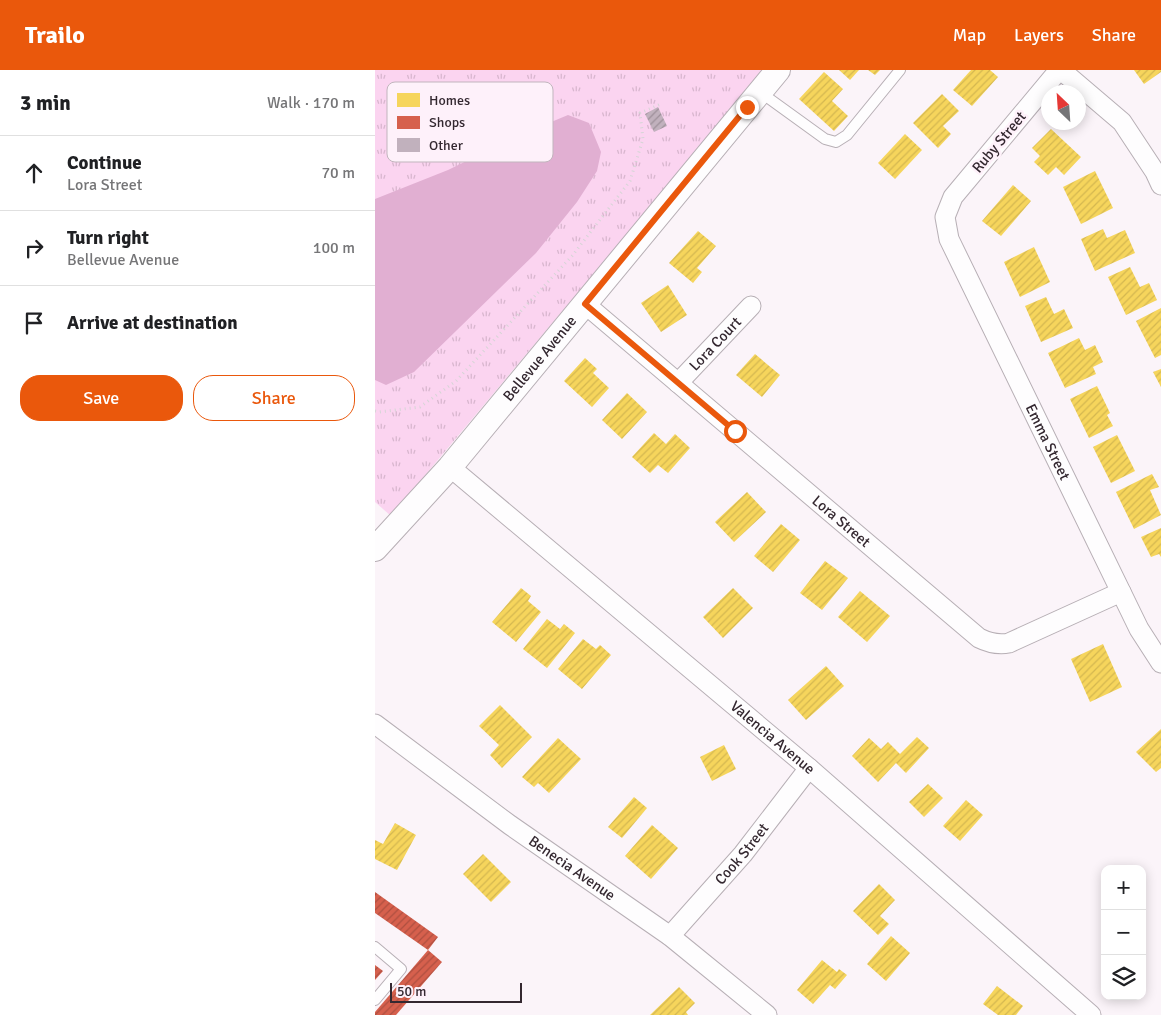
<!DOCTYPE html>
<html lang="en">
<head>
<meta charset="utf-8">
<style>
  :root { --surface:#fff; --page:#f6f6f6; --text:#202124; --muted:#757577; --line:#e0e0e0; --accent:#ea580c }
  body { margin:0; font-family:Signika,sans-serif; background:var(--page); color:var(--text) }
  .controls { position:absolute; right:15px; bottom:15px; display:grid; overflow:hidden; border-radius:10px; box-shadow:0 2px 12px #0003 }
  .controls button { width:45px; height:45px; display:grid; place-items:center; padding:0; border:0; border-bottom:1px solid var(--line); background:var(--surface); color:var(--text); font:25px sans-serif }
  .compass { position:absolute; left:666px; top:15px; width:45px; height:45px; border-radius:50%; background:var(--surface); box-shadow:0 2px 12px #0003; rotate:335deg }
  .scale { position:absolute; left:15px; bottom:12px; width:132px; box-sizing:border-box; padding-left:5px; border:2px solid #342830; border-top:0; font-size:14px; line-height:18px; white-space:nowrap; color:#342830; -webkit-text-stroke:4px #fef1fa; paint-order:stroke }
  .stop { position:absolute; width:15px; height:15px; margin:-11px; border:4px solid #ea580c; border-radius:50%; background:#fff }
  .stop.end { background:#ea580c; border-color:#fff; box-shadow:0 1px 5px #0008 }
  .list { margin:0; padding:0; list-style:none }
  h2 { display:flex; justify-content:space-between; align-items:center; height:65px; margin:0; padding:0 20px; font-size:21px }
  h2 small { font-size:16px; font-weight:400; color:var(--muted) }
  .list li { display:grid; grid-template-columns:32px 1fr auto; gap:15px; align-items:center; box-sizing:border-box; height:75px; padding:0 20px; border-top:1px solid var(--line) }
  .list b { display:block; font-size:19px; white-space:nowrap }
  .list p { margin:0; font-size:16px; white-space:nowrap; color:var(--muted) }
  .list em { font-size:16px; font-style:normal; color:var(--muted) }
  .actions { display:flex; gap:10px; padding:15px 20px }
  .actions a { flex:1; padding:11px 0; border:1px solid var(--accent); border-radius:20px; text-align:center; font-size:18px; color:var(--accent) }
  .actions .main { background:var(--accent); color:#fff }
  .icon { flex:none; width:28px; height:28px; fill:none; stroke:currentColor; stroke-width:2; stroke-linecap:round; stroke-linejoin:round }
  .map { position:relative; flex:none; width:786px; height:945px; overflow:hidden }
  header { display:flex; align-items:center; gap:30px; box-sizing:border-box; height:70px; padding:0 25px; background:var(--accent); color:#fff }
  header strong { font-size:24px }
  nav { display:flex; gap:28px; margin-inline-start:auto; font-size:18px }
  main { display:flex }
  aside { flex:1; background:var(--surface) }
  .map>svg:first-child { display:block }
</style>
</head>
<body>
<header>
<strong>Trailo</strong>
<nav><a>Map</a><a>Layers</a><a>Share</a></nav>
</header>
<main>
<aside>
<h2>3 min<small>Walk · 170 m</small></h2>
<ul class="list">
<li><svg class="icon" aria-label="ahead" viewBox="0 0 24 24"><path d="M12 20V5M6 11l6-6 6 6"/></svg><div><b>Continue</b><p>Lora Street</p></div><em>70 m</em></li>
<li><svg class="icon" aria-label="right" viewBox="0 0 24 24"><path d="M7 20v-9h11M14 6l5 5-5 5"/></svg><div><b>Turn right</b><p>Bellevue Avenue</p></div><em>100 m</em></li>
<li><svg class="icon" aria-label="arrive" viewBox="0 0 24 24"><path d="M6 21V4h12l-3 4 3 4H6"/></svg><div><b>Arrive at destination</b></div></li>
</ul>
<div class="actions"><a class="main">Save</a><a>Share</a></div>
</aside>
<div class="map">
<svg width="786" height="945" viewBox="0 0 786 945">
  <defs>
    <pattern id="grass-tufts" width="24" height="20" patternUnits="userSpaceOnUse" patternTransform="scale(1.25)"><rect width="24" height="20" fill="#fbd4f0"/><path d="M3 7l-1-3M5 7V3M7 7l1-3M15 17l-1-3M17 17v-4M19 17l1-3" fill="none" stroke="#d8b6ce"/></pattern>
    <pattern id="homes-hatch" width="6" height="6" patternUnits="userSpaceOnUse" patternTransform="scale(1.25)"><rect width="6" height="6" fill="#f6d55c"/><path d="M-1 1l2-2M0 6l6-6M5 7l2-2" fill="none" stroke="#d4b750"/></pattern>
    <pattern id="shops-hatch" width="6" height="6" patternUnits="userSpaceOnUse" patternTransform="scale(1.25)"><rect width="6" height="6" fill="#d6604d"/><path d="M-1 1l2-2M0 6l6-6M5 7l2-2" fill="none" stroke="#ae4f40"/></pattern>
    <pattern id="building-hatch" width="6" height="6" patternUnits="userSpaceOnUse" patternTransform="scale(1.25)"><rect width="6" height="6" fill="#c1b1bd"/><path d="M-1 1l2-2M0 6l6-6M5 7l2-2" fill="none" stroke="#9e909a"/></pattern>
  </defs>
  <rect width="100%" height="100%" fill="#fbf4f9"/>
  <path fill="url(#grass-tufts)" d="M0 0H389L16 446 0 432Z"/>
  <path fill="#e1afd2" d="M193 45 214 53 226 82 222 101 202 132 161 183 39 302 11 315 0 310V129L73 100 145 65Z"/>
  <g fill="url(#homes-hatch)">
    <path d="M464 0H484L475 10Z"/>
    <path d="M493 0H505L500 5Z"/>
    <path d="M596 0H615L623 7 597 36 578 20Z"/>
    <path d="M759 0H786V2L769 14Z"/>
    <path d="M449 2 468 19 457 31 473 46 459 61 424 29Z"/>
    <path d="M567 24 584 41 568 56 576 64 563 78 538 53Z"/>
    <path d="M676 59 706 87 689 105 681 97 673 105 659 92 665 86 657 78Z"/>
    <path d="M530 64 547 80 520 109 503 93Z"/>
    <path d="M720 101 738 138 706 154 688 117Z"/>
    <path d="M638 115 656 131 626 166 607 151Z"/>
    <path d="M728 159 732 168 750 160 760 183 720 201 706 169Z"/>
    <path d="M323 161 341 176 322 198 327 202 318 213 294 193Z"/>
    <path d="M659 177 675 212 645 227 629 192Z"/>
    <path d="M755 197 765 217 774 213 782 230 751 245 733 207Z"/>
    <path d="M293 215 312 245 286 262 266 233Z"/>
    <path d="M671 227 679 244 689 239 698 258 666 272 650 236Z"/>
    <path d="M786 238V285L780 288 761 251Z"/>
    <path d="M704 268 710 280 720 275 728 292 718 297 721 304 690 318 673 283Z"/>
    <path d="M380 284 405 305 387 327 361 305Z"/>
    <path d="M210 288 222 299 218 303 234 318 217 337 189 311Z"/>
    <path d="M786 299V317L778 302Z"/>
    <path d="M722 316 735 343 732 345 738 356 714 368 695 329Z"/>
    <path d="M252 323 272 342 247 369 227 350Z"/>
    <path d="M279 363 291 374 300 364 315 378 293 403 283 395 275 403 257 387Z"/>
    <path d="M742 365 760 401 736 413 718 377Z"/>
    <path d="M777 404 784 417 775 420 786 445 759 459 741 422Z"/>
    <path d="M372 422 391 442 359 472 340 452Z"/>
    <path d="M406 454 425 470 398 502 379 486Z"/>
    <path d="M786 458V487L784 484 776 487 766 467Z"/>
    <path d="M450 491 473 508 447 540 425 523Z"/>
    <path d="M146 518 156 526 153 531 166 542 141 572 117 552Z"/>
    <path d="M358 518 378 538 348 568 328 547Z"/>
    <path d="M485 521 515 546 492 572 463 547Z"/>
    <path d="M172 549 185 559 189 554 200 563 172 598 148 579Z"/>
    <path d="M208 569 221 579 225 575 236 585 207 619 183 599Z"/>
    <path d="M728 574 747 617 715 632 696 589Z"/>
    <path d="M451 596 469 616 431 650 413 630Z"/>
    <path d="M125 635 157 667 127 698 115 685 124 675 104 656Z"/>
    <path d="M786 659V698L781 702 761 682Z"/>
    <path d="M542 667 554 678 531 703 521 693 503 712 477 686 494 668 506 679 513 672 525 684Z"/>
    <path d="M183 668 206 689 174 723 163 713 159 717 147 707Z"/>
    <path d="M349 675 361 699 337 711 325 687Z"/>
    <path d="M553 714 568 728 549 747 534 732Z"/>
    <path d="M259 727 272 738 247 768 233 757Z"/>
    <path d="M591 730 608 745 585 771 568 756Z"/>
    <path d="M20 753 41 765 22 800 0 789V770L8 774Z"/>
    <path d="M277 755 303 778 276 809 250 786Z"/>
    <path d="M108 784 136 812 116 832 88 804Z"/>
    <path d="M504 814 520 830 505 846 514 854 503 865 478 841Z"/>
    <path d="M516 866 535 883 511 911 492 894Z"/>
    <path d="M447 890 462 902 464 899 472 905 460 919 455 915 438 934 422 920Z"/>
    <path d="M622 916 648 936 641 945H623L608 934Z"/>
    <path d="M304 917 320 933 311 942 313 945H275Z"/>
  </g>
  <g fill="url(#shops-hatch)">
    <path d="M0 822 63 867 53 880 0 843Z"/>
    <path d="M53 880 67 892 21 945H0V942Z"/>
    <path d="M0 895 8 901 0 910Z"/>
  </g>
  <path fill="url(#building-hatch)" d="M283 37 292 56 279 62 270 44Z"/>
  <g fill="none" stroke-linecap="round" stroke-linejoin="round">
    <g stroke="#b7afb5" stroke-width="12">
      <g id="service">
        <path d="M385 22 450 69 461 72 472 65 525 0"/>
        <path d="M0 877 26 899 0 930"/>
      </g>
    </g>
    <g stroke="#b7afb5" stroke-width="21">
      <g id="minor">
        <path id="s1" d="M684 0 578 127 570 147 574 169 764 559 786 593"/>
        <path d="M686 0 747 52 780 102 786 115"/>
        <path id="s2" d="M210 234 604 568C614 573 623 575 634 573L746 522"/>
        <path id="s3" d="M303 313 376 236"/>
        <path id="s4" d="M75 397 434 698 716 945"/>
        <path id="s5" d="M0 654 135 755 295 866 392 945"/>
        <path id="s6" d="M295 866 368 784 434 698"/>
      </g>
    </g>
    <g stroke="#b7afb5" stroke-width="26">
      <g id="tertiary">
        <path id="s7" d="M0 479 75 397 403 0"/>
      </g>
    </g>
    <path stroke="#d6d5d6" stroke-width="3" stroke-dasharray="1 4" stroke-linecap="butt" d="M0 341 4 342 45 337 81 311 197 186 255 111 268 69 265 43 286 34"/>
    <use href="#service" stroke="#fefdfe" stroke-width="10"/>
    <use href="#minor" stroke="#fefdfe" stroke-width="19"/>
    <use href="#tertiary" stroke="#fefdfe" stroke-width="24"/>
  </g>
  <g fill="none" stroke-linecap="round" stroke-linejoin="round">
    <path stroke="#ea580c" stroke-width="6" d="M360 361 210 234 372 37"/>
  </g>
  <g text-anchor="middle" stroke-width="5" stroke-linejoin="round" paint-order="stroke">
    <g font-size="15" fill="#342830" stroke="#fef1fa">
      <text transform="translate(624 72) rotate(-50)" y="5">Ruby Street</text>
      <text dy="5" stroke="none"><textPath href="#s3" startOffset="54">Lora Court</textPath></text>
      <text dy="5" stroke="none"><textPath href="#s7" startOffset="252">Bellevue Avenue</textPath></text>
      <text dy="5" stroke="none"><textPath href="#s1" startOffset="435">Emma Street</textPath></text>
      <text dy="5" stroke="none"><textPath href="#s2" startOffset="336">Lora Street</textPath></text>
      <text dy="5" stroke="none"><textPath href="#s4" startOffset="421">Valencia Avenue</textPath></text>
      <text dy="5" stroke="none"><textPath href="#s6" startOffset="109">Cook Street</textPath></text>
      <text dy="5" stroke="none"><textPath href="#s5" startOffset="244">Benecia Avenue</textPath></text>
    </g>
  </g>
  <rect x="12" y="12" width="166" height="80" rx="8" fill="#fef1fa" stroke="#c1b5bd" stroke-width="1"/>
  <rect x="22" y="23" width="23" height="14" fill="#f6d55c"/>
  <rect x="22" y="46" width="23" height="13" fill="#d6604d"/>
  <rect x="22" y="68" width="23" height="14" fill="#c1b1bd"/>
  <g font-size="14" fill="#342830">
    <text x="54" y="35">Homes</text>
    <text x="54" y="57">Shops</text>
    <text x="54" y="80">Other</text>
  </g>
</svg>
<div class="controls">
<button>+</button>
<button>−</button>
<button><svg class="icon" aria-label="layers" viewBox="0 0 24 24"><path d="M12 4l9 5-9 5-9-5zM3 14l9 5 9-5"/></svg></button>
</div>
<svg class="compass" viewBox="-18 -18 36 36"><path d="M0-13l5 13h-10z" fill="#e53935"/><path d="M0 13l5-13h-10z" fill="#757577"/></svg>
<div class="scale">50 m</div>
<div class="stop" style="left:360px;top:361px"></div>
<div class="stop end" style="left:372px;top:37px"></div>
</div>
</main>
</body>
</html>
